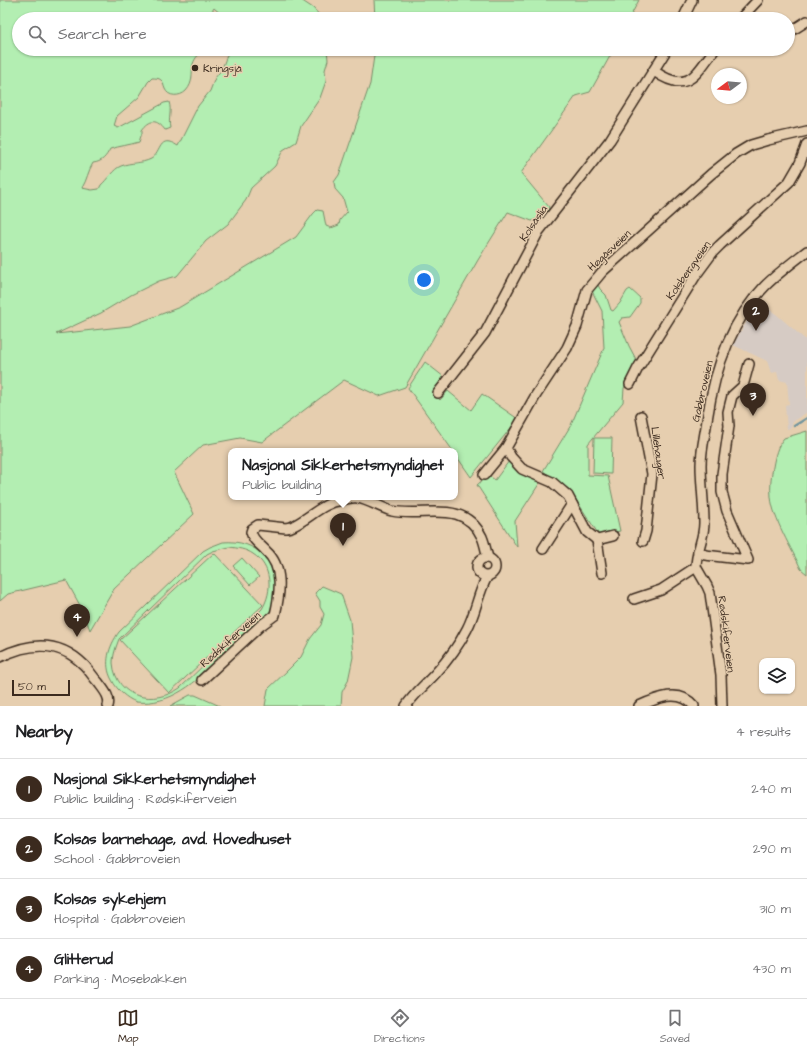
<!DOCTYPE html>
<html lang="en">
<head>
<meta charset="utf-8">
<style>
  :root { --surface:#fff; --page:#f6f6f6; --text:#202124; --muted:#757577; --line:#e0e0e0; --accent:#3b2a1e }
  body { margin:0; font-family:"Architects Daughter",sans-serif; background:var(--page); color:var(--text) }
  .controls { position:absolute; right:12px; bottom:12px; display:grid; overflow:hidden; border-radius:8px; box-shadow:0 1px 3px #0004 }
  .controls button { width:36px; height:36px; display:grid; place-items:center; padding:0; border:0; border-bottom:1px solid var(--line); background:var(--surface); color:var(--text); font:20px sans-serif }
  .compass { position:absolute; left:711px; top:68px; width:36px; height:36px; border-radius:50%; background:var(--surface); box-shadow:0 1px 3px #0004; rotate:254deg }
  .scale { position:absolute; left:12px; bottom:10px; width:58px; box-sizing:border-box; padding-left:4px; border:2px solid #3b2a1e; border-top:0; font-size:11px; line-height:14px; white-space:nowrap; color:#3b2a1e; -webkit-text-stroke:3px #e6ceaf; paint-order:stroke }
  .you { position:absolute; left:424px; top:280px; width:14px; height:14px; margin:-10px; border:3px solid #fff; border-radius:50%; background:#1a73e8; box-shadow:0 0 0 6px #1a73e833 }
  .badge { display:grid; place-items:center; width:26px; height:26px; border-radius:50%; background:var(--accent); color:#fff; font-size:13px; font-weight:700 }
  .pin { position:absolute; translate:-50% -33px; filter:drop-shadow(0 1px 2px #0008) }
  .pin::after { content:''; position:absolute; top:21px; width:14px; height:12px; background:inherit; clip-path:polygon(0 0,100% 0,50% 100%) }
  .popup { position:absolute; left:228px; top:448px; width:230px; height:52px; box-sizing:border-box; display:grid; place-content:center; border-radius:8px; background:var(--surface); filter:drop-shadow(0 1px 3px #0005); font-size:13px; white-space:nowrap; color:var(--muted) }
  .popup b { font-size:15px; color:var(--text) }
  .popup::after { content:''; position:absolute; left:50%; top:100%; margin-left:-8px; border:8px solid transparent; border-top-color:var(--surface) }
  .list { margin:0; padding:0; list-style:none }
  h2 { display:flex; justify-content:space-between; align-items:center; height:52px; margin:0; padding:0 16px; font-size:17px }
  h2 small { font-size:13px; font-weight:400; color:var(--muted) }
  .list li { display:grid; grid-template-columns:26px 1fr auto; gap:12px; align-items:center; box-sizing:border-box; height:60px; padding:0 16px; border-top:1px solid var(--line) }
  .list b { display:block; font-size:15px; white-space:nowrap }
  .list p { margin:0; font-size:13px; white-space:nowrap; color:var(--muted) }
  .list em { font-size:13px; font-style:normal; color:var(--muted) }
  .icon { flex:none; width:22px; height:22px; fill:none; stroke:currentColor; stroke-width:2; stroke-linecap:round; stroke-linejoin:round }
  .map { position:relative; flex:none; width:807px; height:706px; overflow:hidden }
  .search { position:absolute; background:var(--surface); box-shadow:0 1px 3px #0004; left:12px; right:12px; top:12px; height:44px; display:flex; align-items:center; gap:10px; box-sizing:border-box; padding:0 14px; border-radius:22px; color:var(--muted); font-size:15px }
  .sheet { height:292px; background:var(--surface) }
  nav { display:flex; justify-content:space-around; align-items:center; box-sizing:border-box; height:56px; border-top:1px solid var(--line); background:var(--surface); font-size:11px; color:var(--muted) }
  nav a { display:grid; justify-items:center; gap:2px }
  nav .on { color:var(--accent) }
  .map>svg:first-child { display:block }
</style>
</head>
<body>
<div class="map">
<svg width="807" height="706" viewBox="0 0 807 706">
  <rect width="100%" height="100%" fill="#e6ceaf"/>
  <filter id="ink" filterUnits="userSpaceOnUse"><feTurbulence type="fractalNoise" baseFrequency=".025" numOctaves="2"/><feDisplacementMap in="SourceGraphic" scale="8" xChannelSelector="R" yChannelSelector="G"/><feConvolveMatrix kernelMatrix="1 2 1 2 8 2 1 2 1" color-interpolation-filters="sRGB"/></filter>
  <g filter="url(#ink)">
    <path fill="#d6cbc4" d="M758 302 776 314 807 341V412L797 419 793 422 791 428 787 429 785 405 789 404 787 382 779 380 777 372 771 373 767 361 733 345Z"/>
    <g fill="#b3eeb2" stroke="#778c68" fill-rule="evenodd">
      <path d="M0 0H301L313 8 323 19H224L222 15 214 8 212 11V19H19V49H204C200 54 195 57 193 64 191 74 194 82 186 91 180 97 168 97 165 89 163 85 164 82 161 80 159 78 155 78 152 78L148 82 139 97 117 116 114 126 118 128 164 103 169 102C172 111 168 119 170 128L165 130C157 119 150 119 142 130V133L139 142C129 145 120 146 110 149 106 157 102 162 93 163 88 171 87 180 82 188L92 190 99 189 101 185C107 180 113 169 121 166 131 162 141 164 151 159 162 153 158 133 178 146L198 106 210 91 215 78 222 69 228 52V49H327L328 60 325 70 326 81 320 98 301 126 296 142 283 150 275 166 251 188 246 200 228 224 206 241 177 276 159 281 131 295 101 313 56 334 130 326 180 307 296 237 313 214 317 210 323 211 326 226 331 228 339 225 340 220 347 212 343 198 335 189 334 182 339 175 370 84 375 49H614L590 92 576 96 521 173 549 207 545 216 532 221 508 212 478 260 405 387 379 396 344 380 262 442 240 438 203 445 174 472 194 514 114 589 90 630 82 609 66 580 8 594 0 601Z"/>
      <path d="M374 0H639L629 19H375Z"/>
      <path d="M598 285 600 289 606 295 611 310 613 311 620 303 627 291 630 289 640 298V303L630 317 622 318 619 322 629 346 638 363 624 388 623 402 588 444V475L608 476 620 531 599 535 569 489 543 471 571 425 604 348 602 311 592 291 594 286Z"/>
      <path d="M425 362 444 377 433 393 440 400 448 391 471 410 482 394 518 419 471 477 455 454V451H453L408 388Z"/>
      <path d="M807 431V574L801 569C792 549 773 519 771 497 770 487 771 477 773 467 775 456 777 446 784 438Z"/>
      <path d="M594 438H612L611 474 593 473Z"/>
      <path d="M509 461 541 481 515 521 517 547 477 485 488 475 495 480Z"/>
      <path d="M223 542C257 539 279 563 274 596 273 602 272 608 269 613 252 629 236 644 220 659 197 681 171 706 136 702 126 698 117 690 112 680 103 664 109 646 119 632L203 551 210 547ZM229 547C237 548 246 549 253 554 272 566 273 591 262 609L180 688C154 706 116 699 113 663 113 655 116 647 119 639L207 554 213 551Z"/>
      <path d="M214 553 263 605 169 693 120 640Z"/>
      <path d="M242 558 259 577 250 585 233 566Z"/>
      <path d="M322 586 341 594 350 620 353 657 348 681 342 692 341 706H265L268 689 288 670 301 657 310 639 321 625 324 614 320 607V601L315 593Z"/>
      <path d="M190 695H195L220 706H170Z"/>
    </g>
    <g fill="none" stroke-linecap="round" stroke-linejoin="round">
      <path stroke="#6f949e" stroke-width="2.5" d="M794 426 807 418"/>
      <g stroke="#3b2a1e" stroke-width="12">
        <g id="street">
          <path d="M683 19 692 0"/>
          <path d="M740 19 758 0"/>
          <path d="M788 33 807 21"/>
          <path d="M654 71C688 95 695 75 715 49"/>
          <path d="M630 384 638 368 696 275 713 252 720 245 789 182 800 163 807 144"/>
          <path d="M438 393 485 333 539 231 610 140 667 49"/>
          <path d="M641 416 652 474 646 531 643 541"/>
          <path d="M506 448 511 457 522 469 552 482 568 496 587 532 597 540 613 536"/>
          <path d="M484 475 506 448 536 395 567 348 577 326 587 290 602 272 711 174 736 154 751 145 768 140 807 131"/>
          <path d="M597 540 602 573"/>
          <path d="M543 549 572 504"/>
          <path d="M698 551 705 555 748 560 727 511 722 492V474L729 426 728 412 732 396 743 386 749 364"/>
          <circle cx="486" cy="567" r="9"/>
          <path d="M696 567C696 551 704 539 704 523 704 503 701 484 701 465 701 450 705 435 707 420 714 372 730 322 765 286 778 273 793 262 807 251"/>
          <path d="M634 599 661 590 696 567 707 586 710 593 721 675 722 706"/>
          <path d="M0 657C30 642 59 640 84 665 89 670 93 677 98 682 103 689 111 697 108 706"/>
          <path d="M202 680 260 626 275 615C280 594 284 567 266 551 260 544 253 541 251 532L252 529 258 525 286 528 291 527C309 519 322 503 342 500 346 499 353 497 357 498 367 499 381 508 392 511 424 518 463 498 482 537 485 544 486 551 488 558"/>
          <path d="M406 706C414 694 425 685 435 674 447 661 459 645 467 629 476 612 478 593 487 577"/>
          <path d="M639 706C657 698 680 688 694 706"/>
        </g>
      </g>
      <use href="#street" stroke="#e6ceaf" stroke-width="9"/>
    </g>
  </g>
  <circle fill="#3b2a1e" stroke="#e6ceaf" stroke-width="1.5" cx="195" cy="68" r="4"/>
  <g text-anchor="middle" stroke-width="3" stroke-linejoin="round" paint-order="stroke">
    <g font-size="11" fill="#3b2a1e" stroke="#e6ceaf" text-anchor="start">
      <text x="203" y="72">Kringsjå</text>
    </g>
    <g font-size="11" fill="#3b2a1e" stroke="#e6ceaf">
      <text transform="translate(533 223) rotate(-56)" y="4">Kolsåslia</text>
      <text transform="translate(609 250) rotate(-43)" y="4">Høgåsveien</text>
      <text transform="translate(688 270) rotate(-55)" y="4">Kolsbergveien</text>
      <text transform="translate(702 391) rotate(-77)" y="4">Gabbroveien</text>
      <text transform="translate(659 453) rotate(82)" y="4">Lillehauger</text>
      <text transform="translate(727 634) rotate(83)" y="4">Rødskiferveien</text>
      <text transform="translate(230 639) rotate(-42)" y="4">Rødskiferveien</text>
    </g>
  </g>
</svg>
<div class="controls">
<button><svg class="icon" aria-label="layers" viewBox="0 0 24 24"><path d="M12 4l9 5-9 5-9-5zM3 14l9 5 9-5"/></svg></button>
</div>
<svg class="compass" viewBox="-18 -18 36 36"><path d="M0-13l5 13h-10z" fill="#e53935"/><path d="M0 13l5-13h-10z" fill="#757577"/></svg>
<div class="scale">50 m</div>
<div class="you"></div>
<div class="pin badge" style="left:343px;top:546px">1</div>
<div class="popup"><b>Nasjonal Sikkerhetsmyndighet</b>Public building</div>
<div class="pin badge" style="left:756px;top:331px">2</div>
<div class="pin badge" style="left:753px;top:416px">3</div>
<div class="pin badge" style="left:77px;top:637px">4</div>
<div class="search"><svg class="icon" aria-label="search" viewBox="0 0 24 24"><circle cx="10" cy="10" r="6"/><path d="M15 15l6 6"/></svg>Search here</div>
</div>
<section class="sheet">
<h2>Nearby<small>4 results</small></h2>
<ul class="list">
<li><span class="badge">1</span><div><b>Nasjonal Sikkerhetsmyndighet</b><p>Public building · Rødskiferveien</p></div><em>240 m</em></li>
<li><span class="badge">2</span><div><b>Kolsås barnehage, avd. Hovedhuset</b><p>School · Gabbroveien</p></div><em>290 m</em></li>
<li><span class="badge">3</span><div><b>Kolsås sykehjem</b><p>Hospital · Gabbroveien</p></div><em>310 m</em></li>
<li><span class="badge">4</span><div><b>Glitterud</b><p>Parking · Mosebakken</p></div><em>430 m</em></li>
</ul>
</section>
<nav>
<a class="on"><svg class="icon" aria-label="map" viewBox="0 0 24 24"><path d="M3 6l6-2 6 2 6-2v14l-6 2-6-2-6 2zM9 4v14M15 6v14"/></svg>Map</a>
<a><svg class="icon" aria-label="directions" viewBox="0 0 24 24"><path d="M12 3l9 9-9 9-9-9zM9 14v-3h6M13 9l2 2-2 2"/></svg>Directions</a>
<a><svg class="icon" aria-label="saved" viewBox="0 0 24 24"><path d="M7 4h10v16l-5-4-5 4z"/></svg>Saved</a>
</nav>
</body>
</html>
